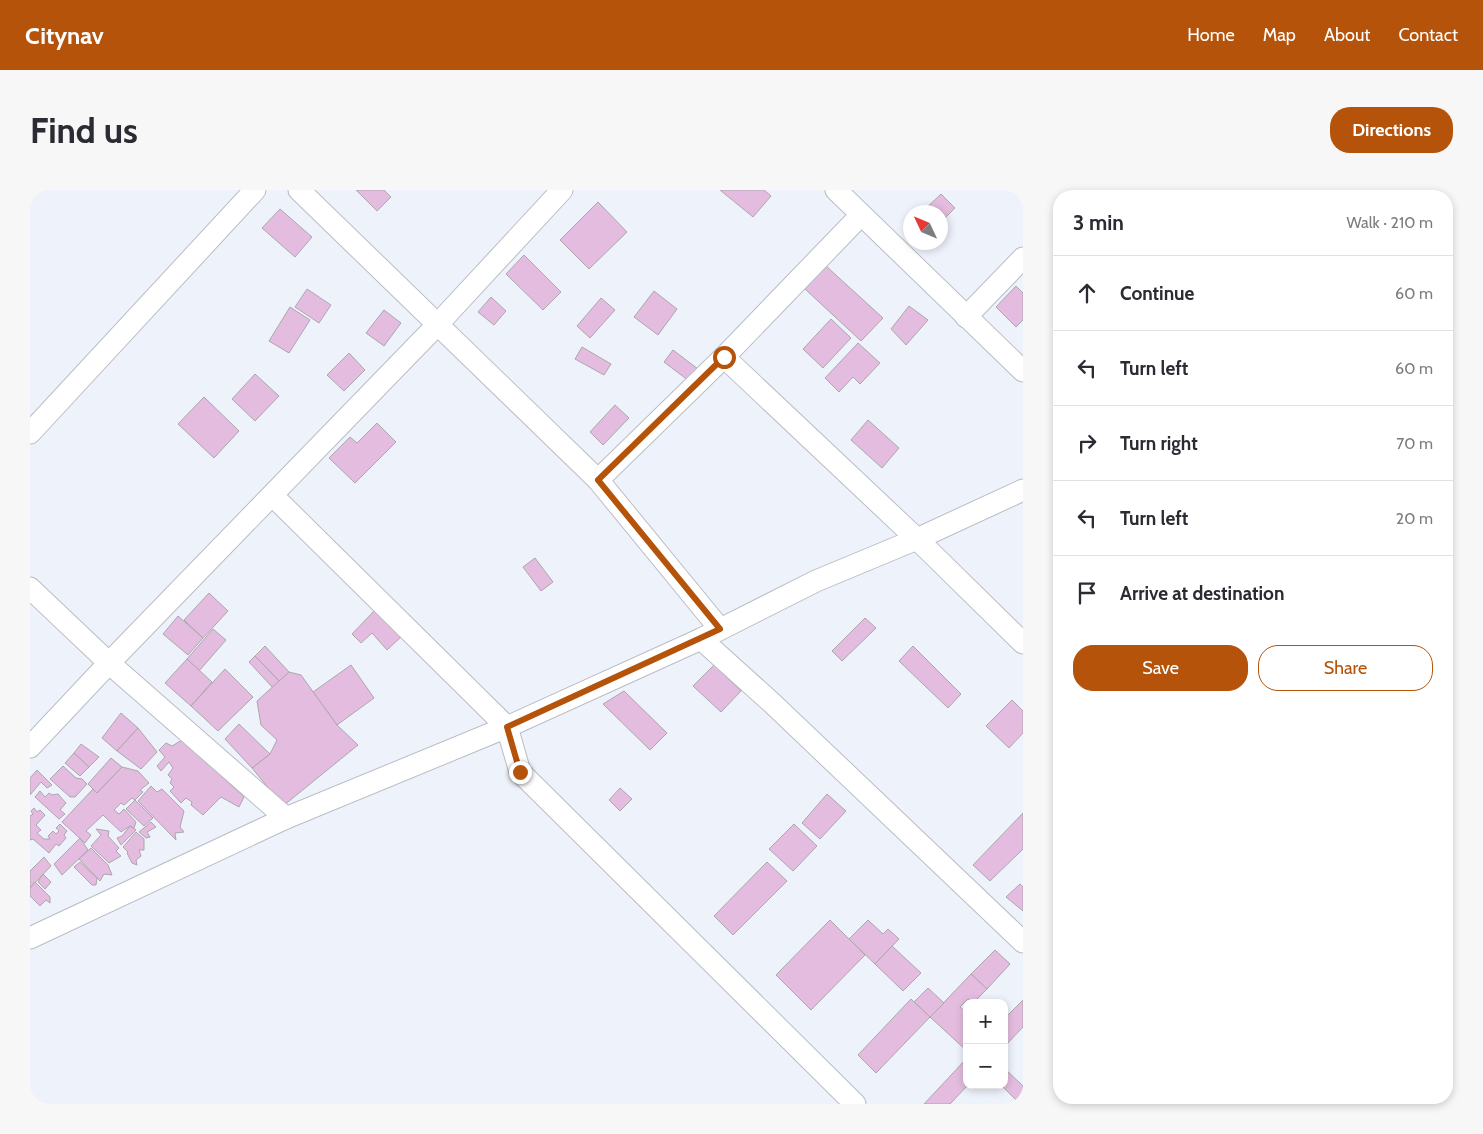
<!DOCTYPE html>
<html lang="en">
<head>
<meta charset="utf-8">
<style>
  :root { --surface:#fff; --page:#f7f7f7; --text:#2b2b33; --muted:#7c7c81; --line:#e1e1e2; --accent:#b45309 }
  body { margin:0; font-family:Cabin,sans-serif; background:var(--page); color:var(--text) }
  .controls { position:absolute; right:15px; bottom:15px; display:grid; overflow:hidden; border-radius:10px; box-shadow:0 2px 8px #0003 }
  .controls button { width:45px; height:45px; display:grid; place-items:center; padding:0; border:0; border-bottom:1px solid var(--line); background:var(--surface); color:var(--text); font:25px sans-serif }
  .compass { position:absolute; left:873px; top:15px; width:45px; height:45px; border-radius:50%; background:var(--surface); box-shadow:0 2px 8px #0003; rotate:314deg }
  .stop { position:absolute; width:15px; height:15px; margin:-11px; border:4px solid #b45309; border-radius:50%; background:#fff }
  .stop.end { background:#b45309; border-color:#fff; box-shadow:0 1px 5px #0008 }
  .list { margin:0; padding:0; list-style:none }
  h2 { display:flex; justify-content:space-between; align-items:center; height:65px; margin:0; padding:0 20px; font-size:21px }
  h2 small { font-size:16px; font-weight:400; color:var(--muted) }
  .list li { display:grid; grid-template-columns:32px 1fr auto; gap:15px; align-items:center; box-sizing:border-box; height:75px; padding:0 20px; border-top:1px solid var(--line) }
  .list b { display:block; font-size:19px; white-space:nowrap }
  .list em { font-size:16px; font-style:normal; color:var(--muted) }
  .actions { display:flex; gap:10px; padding:15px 20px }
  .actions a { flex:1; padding:11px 0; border:1px solid var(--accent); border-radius:20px; text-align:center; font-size:18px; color:var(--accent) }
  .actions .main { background:var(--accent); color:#fff }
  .icon { flex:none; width:28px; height:28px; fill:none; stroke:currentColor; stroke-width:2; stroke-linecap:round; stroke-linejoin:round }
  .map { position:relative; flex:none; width:993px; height:914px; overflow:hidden; border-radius:20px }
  header { display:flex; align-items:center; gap:30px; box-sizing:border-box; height:70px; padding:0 25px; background:var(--accent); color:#fff }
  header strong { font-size:24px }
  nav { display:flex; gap:28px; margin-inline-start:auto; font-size:18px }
  .intro { display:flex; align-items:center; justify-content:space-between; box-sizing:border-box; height:120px; padding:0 30px }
  h1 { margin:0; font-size:35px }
  .button { padding:12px 22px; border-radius:20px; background:var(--accent); color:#fff; font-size:18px; font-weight:700 }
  main { display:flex; gap:30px; padding:0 30px }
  aside { flex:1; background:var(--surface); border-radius:20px; box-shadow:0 2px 8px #0003 }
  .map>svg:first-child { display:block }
</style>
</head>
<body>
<header>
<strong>Citynav</strong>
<nav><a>Home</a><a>Map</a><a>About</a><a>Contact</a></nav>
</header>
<div class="intro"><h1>Find us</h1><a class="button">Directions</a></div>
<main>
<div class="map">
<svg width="993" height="914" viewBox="0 0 993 914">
  <rect width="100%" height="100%" fill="#eef2fb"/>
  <g fill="#e4bcdf" stroke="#ada6ac">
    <path d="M326 0H354L361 7 347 21Z"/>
    <path d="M690 0H734L741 6 723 27Z"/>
    <path d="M911 4 925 18 911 32V22H892Z"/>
    <path d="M568 12 597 42 559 79 530 50Z"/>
    <path d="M250 19 282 47 265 67 232 38Z"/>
    <path d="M494 65 531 102 513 120 476 84Z"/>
    <path d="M796 76 853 128 831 151 775 99Z"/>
    <path d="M986 96 993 103V130L986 137 966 117Z"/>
    <path d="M277 99 301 115 289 133 265 117Z"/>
    <path d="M624 101 647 119 628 145 604 127Z"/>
    <path d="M461 107 476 121 464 135 448 122Z"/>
    <path d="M571 108 585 120 560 148 547 136Z"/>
    <path d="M879 116 898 130 876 155 861 139Z"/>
    <path d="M260 117 280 130 259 163 239 151Z"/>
    <path d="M354 120 371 133 354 156 336 143Z"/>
    <path d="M801 129 821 148 793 178 773 159Z"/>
    <path d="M828 153 850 173 830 194 823 187 809 202 795 188Z"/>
    <path d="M552 157 581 174 574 185 545 169Z"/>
    <path d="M643 160 668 179 659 191 634 172Z"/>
    <path d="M319 163 335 180 314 201 297 185Z"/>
    <path d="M225 184 249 206 225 231 202 209Z"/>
    <path d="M174 207 209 241 184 268 148 234Z"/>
    <path d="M585 215 599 228 573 255 560 242Z"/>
    <path d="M838 230 869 258 852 278 821 250Z"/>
    <path d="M347 233 366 252 325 293 299 268 320 247 327 253Z"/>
    <path d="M505 368 523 392 511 401 493 377Z"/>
    <path d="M179 403 198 421 173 448 154 430Z"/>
    <path d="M346 419 372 446 357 460 342 443 331 453 322 444Z"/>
    <path d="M148 426 173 448 158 465 133 444Z"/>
    <path d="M835 428 846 438 812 471 802 461Z"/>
    <path d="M183 439 196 450 169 481 157 469Z"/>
    <path d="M235 456 259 482 250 492 225 466Z"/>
    <path d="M883 456 931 504 918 518 869 471Z"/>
    <path d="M225 466 250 492 243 498 219 472Z"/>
    <path d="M157 469 182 492 161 516 135 493Z"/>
    <path d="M321 475 344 508 307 535 283 502Z"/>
    <path d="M684 475 711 501 691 522 663 496Z"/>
    <path d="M195 479 223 507 188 541 161 516Z"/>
    <path d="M259 482 271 485 307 535 328 555 253 616 222 578 240 564 247 550 231 535 227 511Z"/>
    <path d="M594 501 637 543 620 560 573 514Z"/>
    <path d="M982 510 993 521V543L979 558 956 536Z"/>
    <path d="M91 523 108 538 87 561 72 548Z"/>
    <path d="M209 534 240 564 222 578 195 549Z"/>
    <path d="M108 538 127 562 111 579 87 561Z"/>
    <path d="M152 550 214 607 209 617 191 607 173 625 161 615 162 612 156 608 151 613 140 601 144 597 140 593 142 589 138 585 143 578 139 572 131 581 127 576 135 567 129 560 136 553 142 556Z"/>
    <path d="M51 554 69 567 59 577 44 563Z"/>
    <path d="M44 563 59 577 50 586 35 573Z"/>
    <path d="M81 568 92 577 67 603 58 594Z"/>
    <path d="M33 576 46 588 52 589 57 594 45 607H40L20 589Z"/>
    <path d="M92 577 108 581 119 593 110 600 113 602 105 610 102 608 94 615 91 613 84 620 89 624 94 619 106 632 104 638 100 636 91 642 73 625 56 641 61 645 55 653 32 632 63 599 67 603Z"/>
    <path d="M7 580 22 595 17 598 11 592 0 605V588Z"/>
    <path d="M121 596 127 602 132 599 154 621 150 637 154 642 145 643 146 650 108 611Z"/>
    <path d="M590 598 602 609 590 621 579 610Z"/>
    <path d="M10 601 15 607 19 603 22 605 28 604 36 613 30 620 35 624 29 629 5 607Z"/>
    <path d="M797 604 816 621 790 649 772 633Z"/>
    <path d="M105 610 123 628 114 636 96 619Z"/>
    <path d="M4 618 7 622 10 620 15 625 6 635 11 640 7 643 14 649H20L18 646 23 641 26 644 29 641 26 638 30 634 37 641 34 645 36 648 29 656 26 654 19 663 3 649 0 650V626L3 624 1 621Z"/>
    <path d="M993 623V659L960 691 943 675Z"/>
    <path d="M121 632 126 637 117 642 120 647 116 648 109 642Z"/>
    <path d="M764 634 787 656 763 681 739 659Z"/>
    <path d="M100 636 106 640 91 655 87 648 92 646Z"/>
    <path d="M66 639 79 641 78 646 89 658 86 661 91 666 79 673 61 656 71 645Z"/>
    <path d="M106 642 114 649V660H109L111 666 106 670 107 675 102 673 97 663 98 662 93 657Z"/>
    <path d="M50 648 58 660 32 685 24 674Z"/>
    <path d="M61 658 78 675 82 685 74 684 70 691 49 669Z"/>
    <path d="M14 667 21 676 0 698V681Z"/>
    <path d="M50 672 67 688 66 695H62L44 677Z"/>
    <path d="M737 672 757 691 703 745 684 726Z"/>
    <path d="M13 684 21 692 15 699 8 692Z"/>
    <path d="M5 692 20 707V713L16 710 10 716 0 706V698Z"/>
    <path d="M990 694 993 697V721L976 707Z"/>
    <path d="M800 730 835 765 781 820 746 785Z"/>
    <path d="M838 730 853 744 858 739 869 749 845 774 819 749Z"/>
    <path d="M862 756 891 783 873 801 845 774Z"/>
    <path d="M965 760 980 774 957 799 941 784Z"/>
    <path d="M941 784 957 799 943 813 938 809 930 817 937 823V861L900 827Z"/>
    <path d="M898 798 914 813 900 827 884 812Z"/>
    <path d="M881 809 900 827 846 883 828 865Z"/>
    <path d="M993 810V837L974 857V829Z"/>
    <path d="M937 868 938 895 920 914H894Z"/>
    <path d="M974 878 993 896V914H990L971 895H974Z"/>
  </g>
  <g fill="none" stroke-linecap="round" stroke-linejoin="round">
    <g stroke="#babdc6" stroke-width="23">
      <g id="minor">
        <path d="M269 0 568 290 690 439"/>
        <path d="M806 0 993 181"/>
        <path d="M936 127 993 68"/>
        <path d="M694 167 887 349 993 453"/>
        <path d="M0 243 225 0"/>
        <path d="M568 290 694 167 831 25"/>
        <path d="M243 306 477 537 490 582 825 914"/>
        <path d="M0 398 79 473 256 628"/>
        <path d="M671 449 742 513 993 752"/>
        <path d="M0 557 79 473 407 135 532 0"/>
        <path d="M0 748 256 628 477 537 671 449 786 391 887 349 993 300"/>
      </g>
    </g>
    <use href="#minor" stroke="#fff" stroke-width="21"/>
  </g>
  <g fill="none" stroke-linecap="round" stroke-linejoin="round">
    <path stroke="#b45309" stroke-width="6" d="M490 582 477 537 690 439 568 290 694 167"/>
  </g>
</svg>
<div class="controls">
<button>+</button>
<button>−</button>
</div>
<svg class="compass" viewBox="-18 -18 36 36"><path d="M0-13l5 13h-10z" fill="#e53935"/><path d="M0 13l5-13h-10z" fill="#7c7c81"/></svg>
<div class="stop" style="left:694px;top:167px"></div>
<div class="stop end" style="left:490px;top:582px"></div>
</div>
<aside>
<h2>3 min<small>Walk · 210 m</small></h2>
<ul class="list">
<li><svg class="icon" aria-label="ahead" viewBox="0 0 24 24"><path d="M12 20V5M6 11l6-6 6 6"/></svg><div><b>Continue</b></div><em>60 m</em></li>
<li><svg class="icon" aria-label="left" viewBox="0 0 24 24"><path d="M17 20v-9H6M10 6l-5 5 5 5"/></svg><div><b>Turn left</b></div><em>60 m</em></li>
<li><svg class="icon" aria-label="right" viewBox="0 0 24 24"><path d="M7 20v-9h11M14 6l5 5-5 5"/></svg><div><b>Turn right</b></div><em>70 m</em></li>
<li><svg class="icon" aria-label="left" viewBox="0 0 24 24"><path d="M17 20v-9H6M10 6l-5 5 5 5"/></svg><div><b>Turn left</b></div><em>20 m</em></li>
<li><svg class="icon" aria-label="arrive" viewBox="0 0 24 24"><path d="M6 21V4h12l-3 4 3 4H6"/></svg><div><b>Arrive at destination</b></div></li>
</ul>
<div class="actions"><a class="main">Save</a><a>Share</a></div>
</aside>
</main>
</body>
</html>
